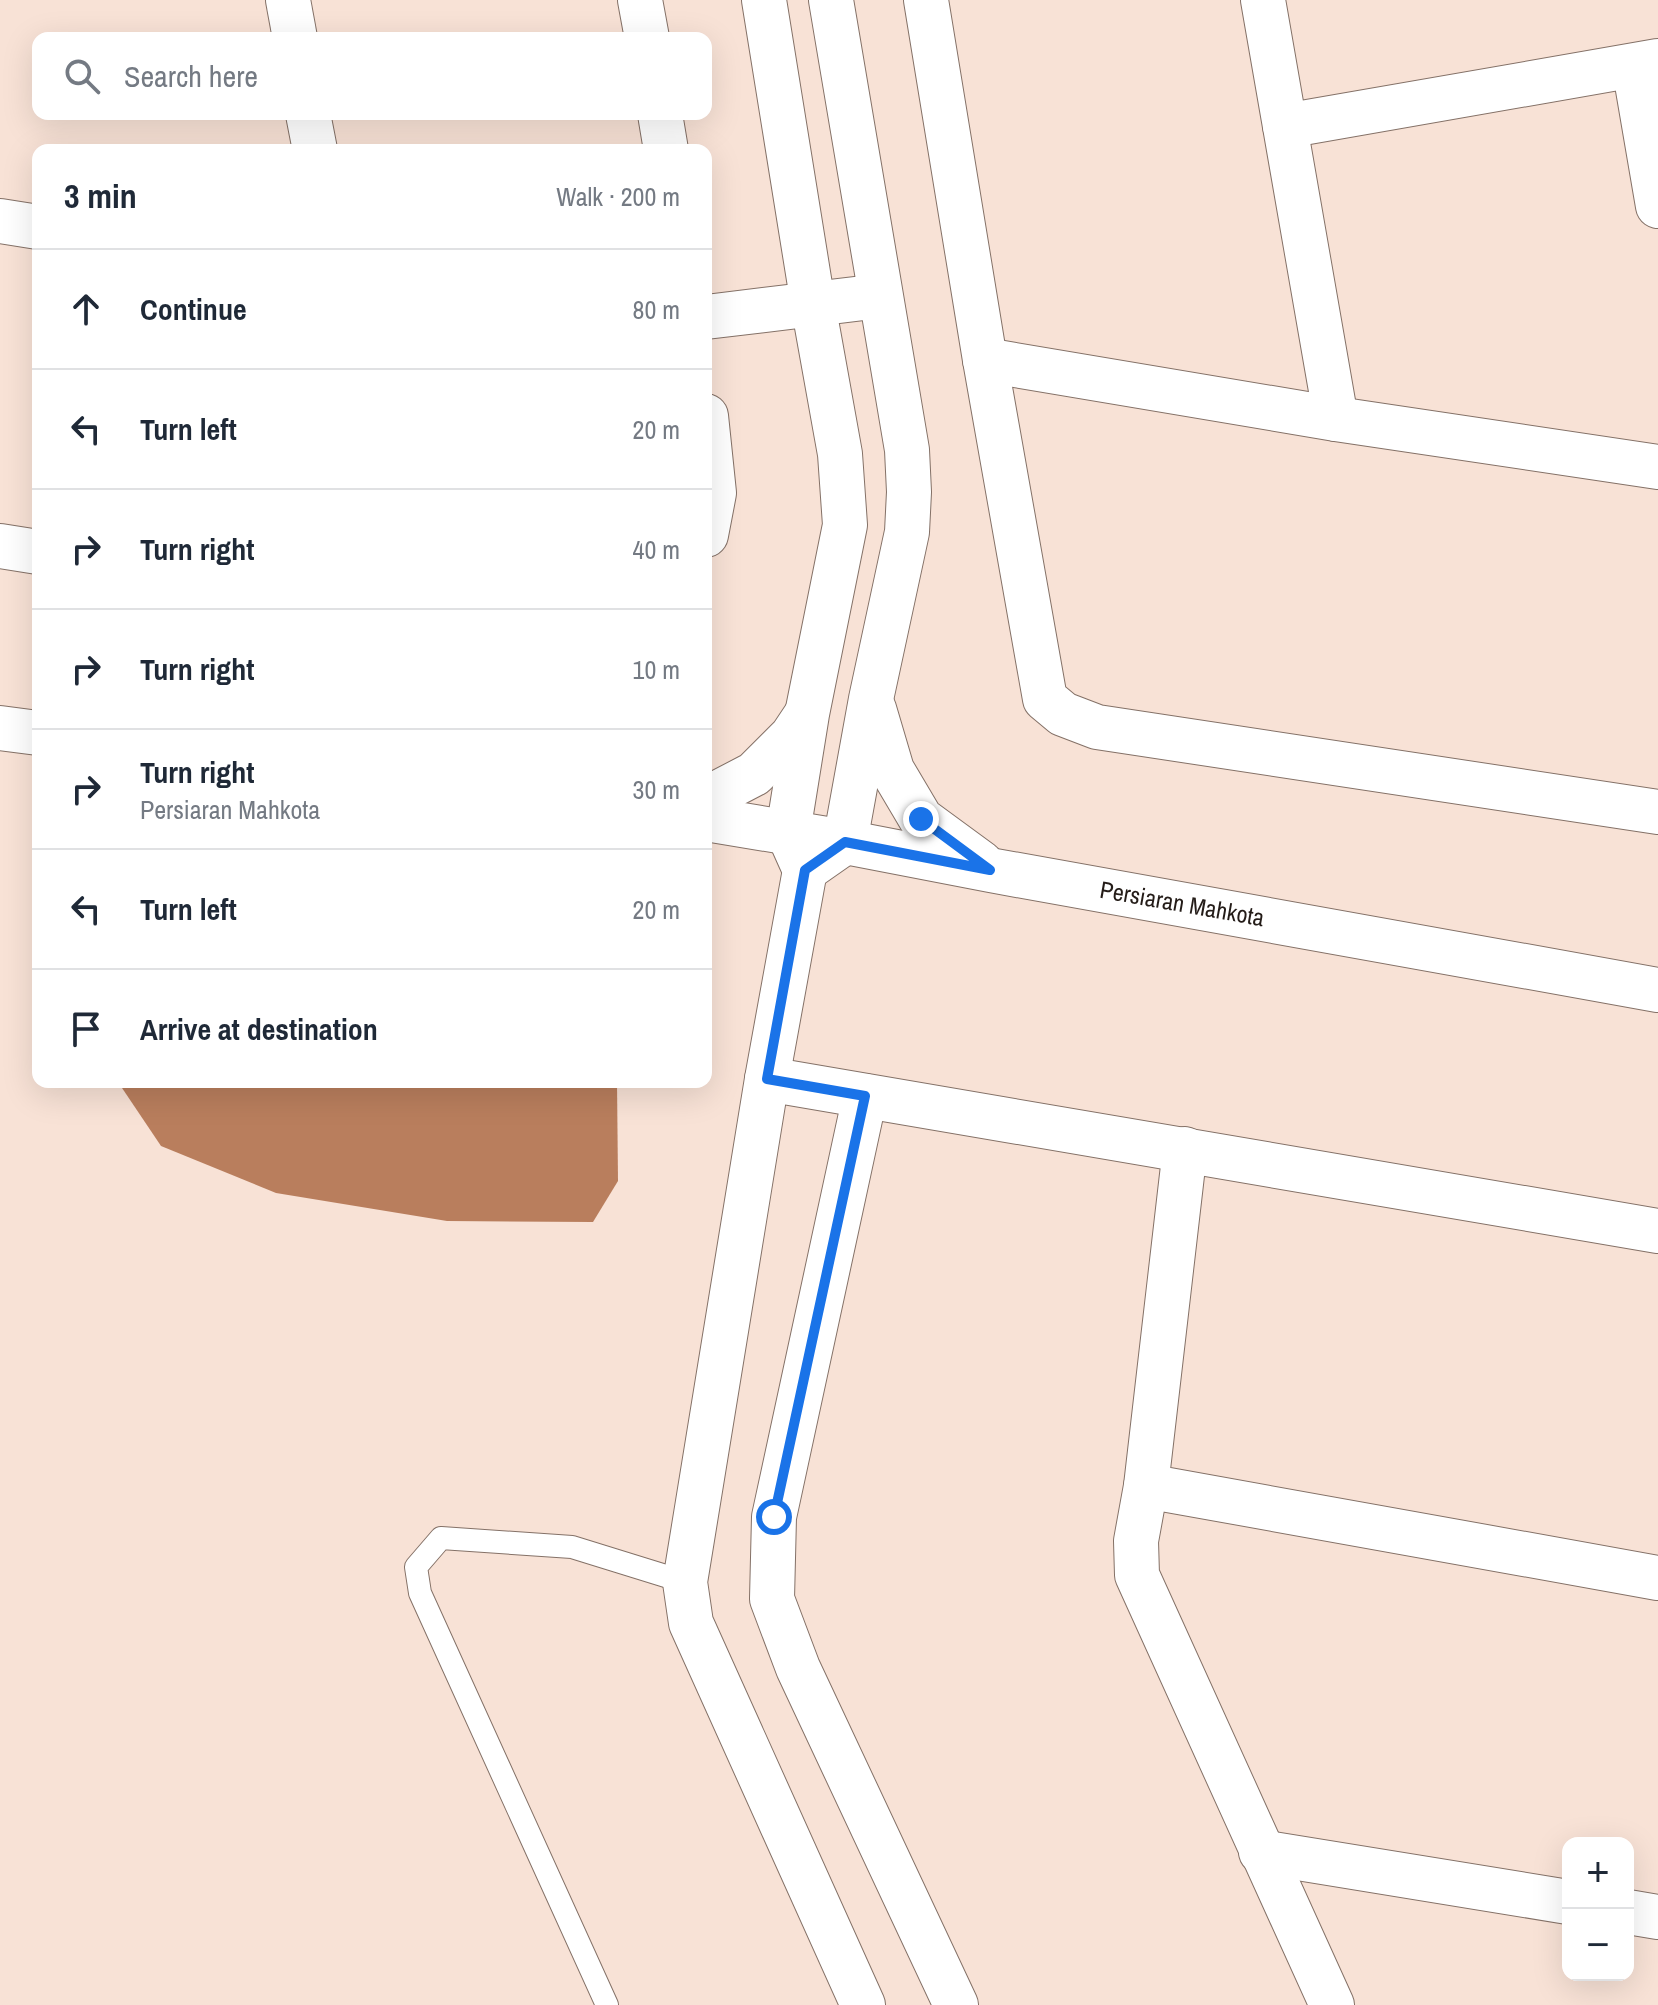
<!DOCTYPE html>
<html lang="en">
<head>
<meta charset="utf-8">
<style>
  :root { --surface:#fff; --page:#f6f6f7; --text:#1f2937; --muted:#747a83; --line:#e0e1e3 }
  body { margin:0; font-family:"Archivo Narrow",sans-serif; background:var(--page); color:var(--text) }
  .controls { position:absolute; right:24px; bottom:24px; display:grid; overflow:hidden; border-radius:16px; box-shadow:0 8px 32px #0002 }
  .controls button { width:72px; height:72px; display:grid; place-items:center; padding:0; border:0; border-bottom:2px solid var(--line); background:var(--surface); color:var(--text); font:40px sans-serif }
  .stop { position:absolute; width:24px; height:24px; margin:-18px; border:6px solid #1a73e8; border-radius:50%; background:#fff }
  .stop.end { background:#1a73e8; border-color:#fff; box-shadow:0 2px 8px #0008 }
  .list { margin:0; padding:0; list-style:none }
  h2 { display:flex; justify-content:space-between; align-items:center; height:104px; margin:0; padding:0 32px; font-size:34px }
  h2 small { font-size:26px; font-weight:400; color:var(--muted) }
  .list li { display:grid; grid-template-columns:52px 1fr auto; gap:24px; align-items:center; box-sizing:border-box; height:120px; padding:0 32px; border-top:2px solid var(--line) }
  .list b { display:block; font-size:30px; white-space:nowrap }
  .list p { margin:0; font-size:26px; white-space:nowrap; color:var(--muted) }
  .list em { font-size:26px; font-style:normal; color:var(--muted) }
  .icon { flex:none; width:44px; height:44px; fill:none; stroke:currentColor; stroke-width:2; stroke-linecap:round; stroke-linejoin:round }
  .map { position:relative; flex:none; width:1658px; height:2005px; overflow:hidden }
  .search { position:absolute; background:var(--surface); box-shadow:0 8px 32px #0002; left:32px; top:32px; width:680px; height:88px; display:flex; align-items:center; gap:20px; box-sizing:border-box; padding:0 28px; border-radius:16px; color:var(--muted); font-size:30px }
  .panel { position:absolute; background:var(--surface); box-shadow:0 8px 32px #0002; left:32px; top:144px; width:680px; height:944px; border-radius:16px }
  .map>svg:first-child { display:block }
</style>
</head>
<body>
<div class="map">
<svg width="1658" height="2005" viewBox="0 0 1658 2005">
  <rect width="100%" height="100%" fill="#f8e2d6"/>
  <path fill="#b97e5d" d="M118 1082H617L618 1181 593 1222 447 1221 276 1193 161 1146Z"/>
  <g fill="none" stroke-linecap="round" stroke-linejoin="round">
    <g stroke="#847167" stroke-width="24">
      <path id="lane" d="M607 2005 420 1593 416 1567 441 1538 572 1547 685 1582"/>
    </g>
    <g stroke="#847167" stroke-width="46">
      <g id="street">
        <path d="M288 0 295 38"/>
        <path d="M640 0 647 38"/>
        <path d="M926 0 985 360 1045 699 1063 714 1097 727 1658 812"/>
        <path d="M1263 0 1336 419"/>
        <path d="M1634 66 1658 206"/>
        <path d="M308 114 315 150"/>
        <path d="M660 114 666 150"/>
        <path d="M1285 126 1658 61"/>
        <path d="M0 221 38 227"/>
        <path d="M706 317 880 296"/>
        <path d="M985 360 1336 419 1658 467"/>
        <path d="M706 416 714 493 706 535"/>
        <path d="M0 546 38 552"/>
        <path d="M805 870 767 1079 685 1582 691 1623 863 2005"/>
        <path d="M767 1079 1658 1231"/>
        <path d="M865 1096 774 1517 772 1599 798 1668 956 2005"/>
        <path d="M1185 1149 1146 1486 1658 1578"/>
        <path d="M1146 1486 1136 1541 1137 1575 1332 2005"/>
        <path d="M1261 1852 1568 1902"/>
        <path d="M1628 1912 1658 1917"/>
      </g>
    </g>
    <g stroke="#847167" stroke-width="46">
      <g id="secondary">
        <path d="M764 0 813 304 840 454 845 525 807 714 788 832 805 870 845 842 871 699 907 532 909 492 907 450 831 0"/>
        <path d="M874 709 892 770 921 819 981 863"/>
        <path d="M0 728 38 733"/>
        <path d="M706 799 754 774 792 736 806 715"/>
        <path d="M706 819 845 842 990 870 1658 990"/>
      </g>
    </g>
    <use href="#lane" stroke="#fff" stroke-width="22"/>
    <use href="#street" stroke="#fff" stroke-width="44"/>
    <use href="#secondary" stroke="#fff" stroke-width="44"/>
  </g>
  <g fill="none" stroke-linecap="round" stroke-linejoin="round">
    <path stroke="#1a73e8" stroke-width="10" d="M774 1517 865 1096 767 1079 805 870 845 842 990 870 921 819"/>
  </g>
  <g text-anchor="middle" stroke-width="8" stroke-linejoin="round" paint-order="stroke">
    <g font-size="24" fill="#241c18" stroke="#fff">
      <text transform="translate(1182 904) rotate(10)" y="8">Persiaran Mahkota</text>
    </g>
  </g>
</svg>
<div class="controls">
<button>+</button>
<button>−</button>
</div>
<div class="stop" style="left:774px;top:1517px"></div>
<div class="stop end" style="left:921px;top:819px"></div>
<div class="search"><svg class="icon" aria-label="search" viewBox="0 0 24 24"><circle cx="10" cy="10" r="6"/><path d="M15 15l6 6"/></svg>Search here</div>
<section class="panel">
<h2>3 min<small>Walk · 200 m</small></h2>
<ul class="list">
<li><svg class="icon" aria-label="ahead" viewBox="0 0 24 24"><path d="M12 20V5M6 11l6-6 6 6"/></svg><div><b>Continue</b></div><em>80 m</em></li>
<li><svg class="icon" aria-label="left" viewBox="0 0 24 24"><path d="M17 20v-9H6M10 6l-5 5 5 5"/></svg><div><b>Turn left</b></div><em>20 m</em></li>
<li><svg class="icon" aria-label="right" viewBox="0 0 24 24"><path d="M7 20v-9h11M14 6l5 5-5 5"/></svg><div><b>Turn right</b></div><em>40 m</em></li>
<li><svg class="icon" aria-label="right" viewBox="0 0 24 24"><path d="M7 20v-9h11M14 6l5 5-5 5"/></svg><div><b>Turn right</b></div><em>10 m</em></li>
<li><svg class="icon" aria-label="right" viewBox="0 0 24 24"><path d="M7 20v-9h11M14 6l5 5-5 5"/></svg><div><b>Turn right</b><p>Persiaran Mahkota</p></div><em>30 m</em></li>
<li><svg class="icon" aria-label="left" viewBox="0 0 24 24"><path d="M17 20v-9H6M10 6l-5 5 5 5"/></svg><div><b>Turn left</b></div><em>20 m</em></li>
<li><svg class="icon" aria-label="arrive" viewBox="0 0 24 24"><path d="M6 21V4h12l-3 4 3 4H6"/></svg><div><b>Arrive at destination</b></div></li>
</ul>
</section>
</div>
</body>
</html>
